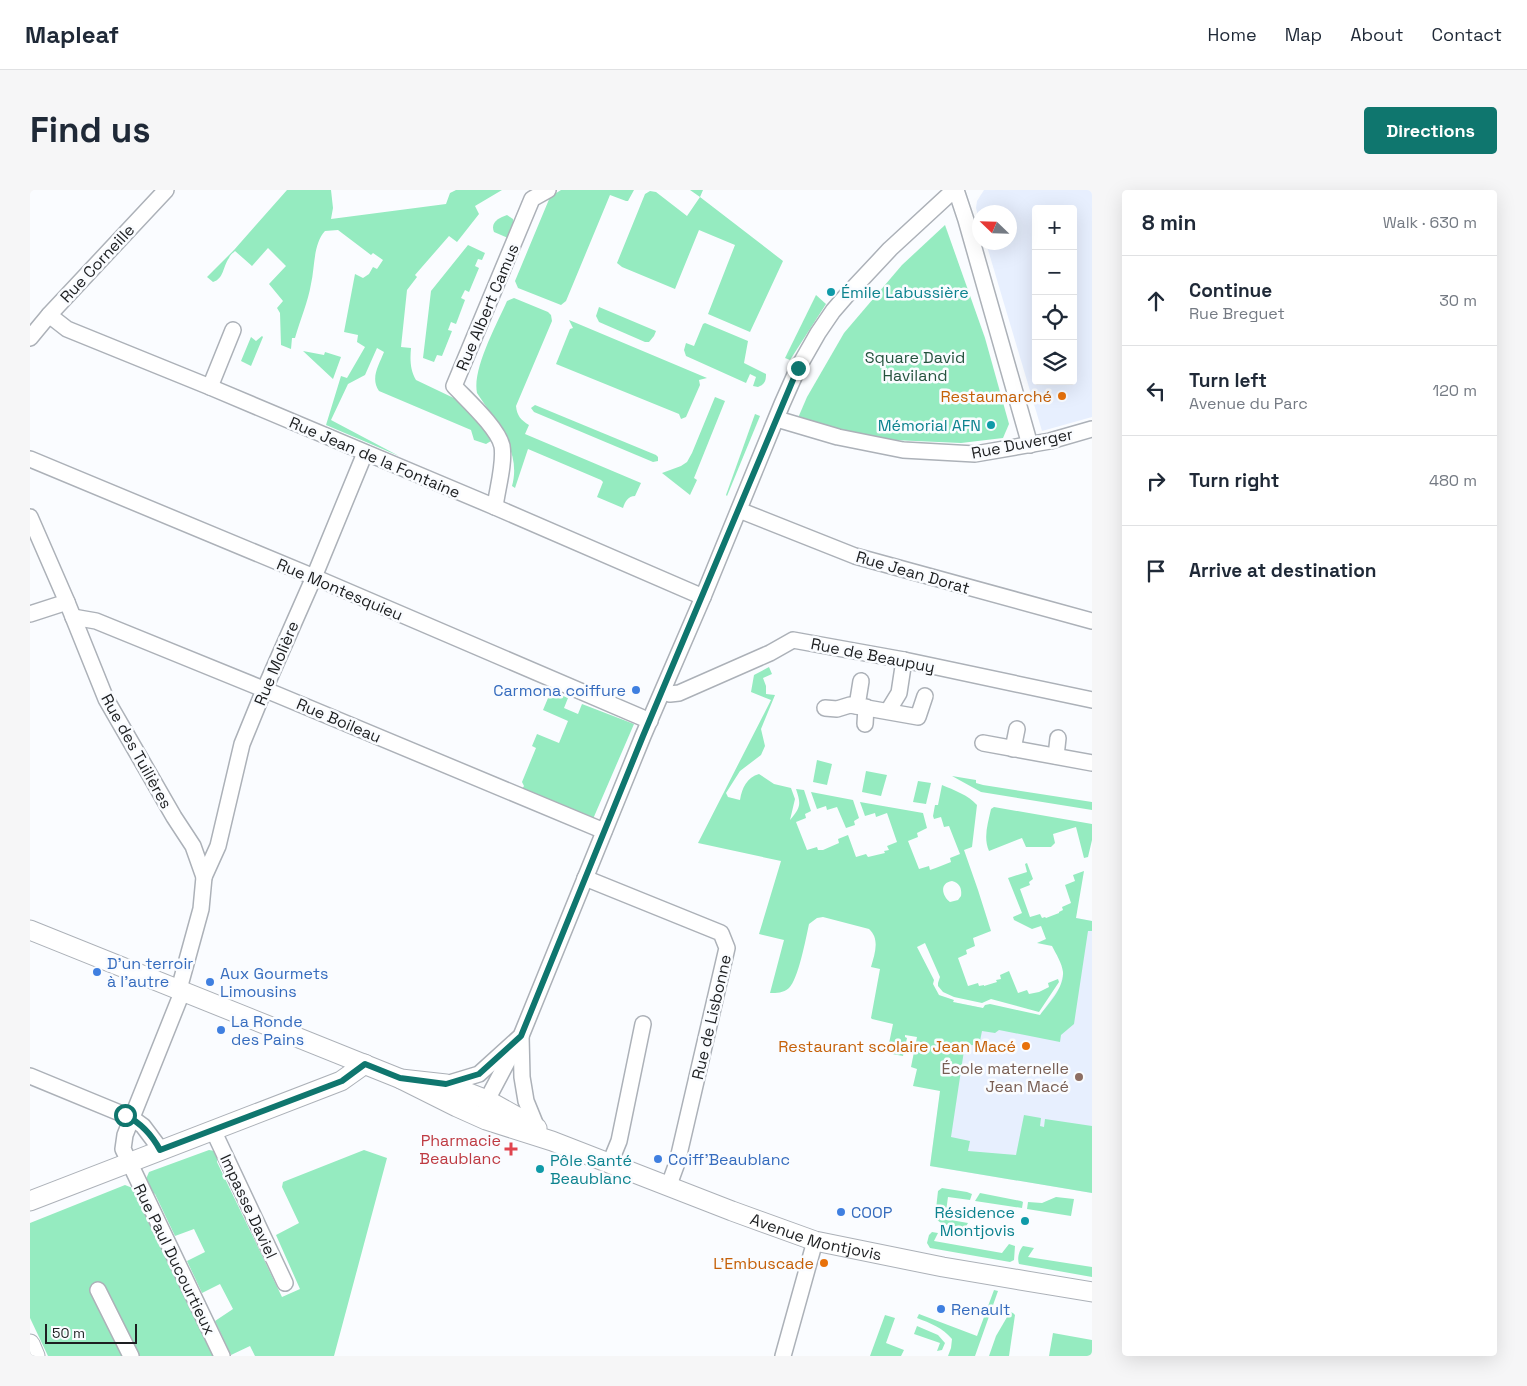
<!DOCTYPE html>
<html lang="en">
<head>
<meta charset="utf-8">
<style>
  :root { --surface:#fff; --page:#f6f6f7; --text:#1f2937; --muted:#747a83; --line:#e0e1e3; --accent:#0f766e }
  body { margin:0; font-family:"Space Grotesk",sans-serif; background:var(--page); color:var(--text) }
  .controls { position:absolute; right:15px; top:15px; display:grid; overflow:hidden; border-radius:5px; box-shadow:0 5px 20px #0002 }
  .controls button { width:45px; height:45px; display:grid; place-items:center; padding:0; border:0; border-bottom:1px solid var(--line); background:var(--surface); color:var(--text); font:25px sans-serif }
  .compass { position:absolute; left:942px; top:15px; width:45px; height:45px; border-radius:50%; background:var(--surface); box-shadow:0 5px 20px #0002; rotate:293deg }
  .scale { position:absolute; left:15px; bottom:12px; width:92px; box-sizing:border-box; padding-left:5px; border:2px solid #1d1f21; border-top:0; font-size:14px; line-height:18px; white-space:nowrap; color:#1d1f21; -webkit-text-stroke:4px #fafcff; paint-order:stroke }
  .stop { position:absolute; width:15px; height:15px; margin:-11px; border:4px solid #0f766e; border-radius:50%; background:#fff }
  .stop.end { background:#0f766e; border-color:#fff; box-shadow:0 1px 5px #0008 }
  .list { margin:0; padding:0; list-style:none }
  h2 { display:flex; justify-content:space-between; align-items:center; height:65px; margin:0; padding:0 20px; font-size:21px }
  h2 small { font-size:16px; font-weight:400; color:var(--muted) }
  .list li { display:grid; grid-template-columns:32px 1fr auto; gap:15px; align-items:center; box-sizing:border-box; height:90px; padding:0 20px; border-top:1px solid var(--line) }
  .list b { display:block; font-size:19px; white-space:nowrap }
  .list p { margin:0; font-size:16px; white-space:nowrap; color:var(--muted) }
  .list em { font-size:16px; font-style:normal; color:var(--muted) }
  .icon { flex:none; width:28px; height:28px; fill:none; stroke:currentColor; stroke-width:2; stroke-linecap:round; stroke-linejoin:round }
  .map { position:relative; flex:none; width:1062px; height:1166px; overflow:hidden; border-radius:5px }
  header { display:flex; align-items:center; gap:30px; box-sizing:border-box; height:70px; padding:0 25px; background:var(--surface); border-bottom:1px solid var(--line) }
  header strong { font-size:24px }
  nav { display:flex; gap:28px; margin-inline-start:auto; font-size:18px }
  .intro { display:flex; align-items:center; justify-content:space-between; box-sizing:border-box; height:120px; padding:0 30px }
  h1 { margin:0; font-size:35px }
  .button { padding:12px 22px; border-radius:5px; background:var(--accent); color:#fff; font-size:18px; font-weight:700 }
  main { display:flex; gap:30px; padding:0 30px }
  aside { flex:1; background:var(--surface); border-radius:5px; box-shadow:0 5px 20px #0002 }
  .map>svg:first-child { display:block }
</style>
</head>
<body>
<header>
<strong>Mapleaf</strong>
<nav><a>Home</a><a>Map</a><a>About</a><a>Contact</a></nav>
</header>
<div class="intro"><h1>Find us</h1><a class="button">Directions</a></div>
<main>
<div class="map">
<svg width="1062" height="1166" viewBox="0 0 1062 1166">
  <rect width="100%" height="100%" fill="#fafcff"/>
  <g fill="#e7effe" fill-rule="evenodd">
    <path d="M954 0H1062V227L1012 241 956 53 979 52V22H949V30L946 18 947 11ZM1006 19H1043V191H1006Z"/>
    <path d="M1046 728 1062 731V1003L900 976 923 812 1007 829 1030 797Z"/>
  </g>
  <g fill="#95ebc0" fill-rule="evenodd">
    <path d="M257 0H301L303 18 301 29 416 14 420 3 426 0H472L445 16 449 24 427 52 419 46 385 85 387 87 377 100 371 157 381 158C380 169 380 180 386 190L430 211 463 247 461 251 456 254 444 250 441 240 349 201C340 188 349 175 354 162L347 158 335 185 318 194 301 230 369 266 296 235 311 186 317 188 335 157 327 152 328 145 314 142 325 84 333 88 339 84 343 77 347 79 353 70 343 63 341 65 308 40 295 41C283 54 285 77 281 94 278 112 270 130 265 148H262L261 159 251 155 250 123 247 118 253 111 239 94 256 76 238 58 222 76 205 61C203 63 200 65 199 68 193 76 194 89 183 92L177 87 204 60Z"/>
    <path d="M531 0H604L598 11H596L580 5 536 111 531 115 488 98 485 91 520 7Z"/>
    <path d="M660 0H673L670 7 753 71 720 142 678 124 705 55 669 40 645 99 592 77 587 73 615 4 620 1 626 2 657 26 670 7Z"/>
    <path d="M477 25 483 29 484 34 478 48 464 42C460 32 469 28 477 25Z"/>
    <path d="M915 35 955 148 979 234 973 248 931 253 863 250 837 246 768 228 777 207 814 143 872 75Z"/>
    <path d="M438 55 455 63 452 70 448 69 445 76 449 78 439 102 435 100 431 108 435 110 426 134 421 132 418 140 422 141 412 166 407 165 404 172 393 168 401 101Z"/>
    <path d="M786 105 796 114 760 170 755 168Z"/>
    <path d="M484 108 518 122 521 125 522 131 486 216C487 226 491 230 499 235L495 244 611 293 605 306C598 306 595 312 593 318L567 307 573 292 571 290 498 259 485 298 482 296C492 261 465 231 447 203 442 179 467 134 477 111Z"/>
    <path d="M569 117 626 141 624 146 619 152H615L569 132 566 126Z"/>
    <path d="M539 130 677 188 669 190 670 195 656 227 651 229 649 224 526 174 540 139 543 138Z"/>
    <path d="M675 133 718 151 714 173 736 184C736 191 735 194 728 197L723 196 726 187 720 184 716 193 656 166 654 160 656 153 664 156 673 134Z"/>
    <path d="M232 146 233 147 221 176 211 171 221 147 226 151Z"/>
    <path d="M273 161 294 165 295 162 311 167 303 189Z"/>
    <path d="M685 207 695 211 664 288 667 290 660 305 632 283 651 276 657 272 662 263Z"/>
    <path d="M505 215 626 265 628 267V271L623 272 504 222 501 218Z"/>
    <path d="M725 224 730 226 697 306 696 305Z"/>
    <path d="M739 477 742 484 733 488 736 496V504L745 505 731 539 735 556 731 565 710 581 696 603 698 607 710 610C712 598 717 587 729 584L744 594 761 598 765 609 760 630C771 617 771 614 766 599L774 600 781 621 775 624 776 628 766 632 777 660 787 657 788 660H793L809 653 808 649 818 645 826 667 836 664 838 667 855 663 854 661 859 660 857 656 867 652 857 623 846 627 845 623 835 626 830 612 893 623 897 638 887 643 888 647 878 651 889 679 899 676 900 680C908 677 914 675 921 672L920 668 930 664 919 636 914 637 911 627 904 629 903 626 905 615H908L912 595C924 600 938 605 947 615L942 657 934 660 948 700 961 741 943 748 945 756 936 760 937 764 928 768 938 796 948 793 949 796 954 795V796L967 792 966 790 971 789 970 785 979 781 988 803 997 800 999 804 1009 802 1019 797 1018 793 1028 789 1029 792 1009 822 961 809 952 813 924 807 913 802 908 796V793L910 787 895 753 887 757 904 790 903 794 909 805 924 810 923 812 953 818 955 815 960 814 1010 825C1019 813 1034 798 1033 782 1032 773 1026 764 1022 756L1007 753 1016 749 1011 736 1002 739 984 730 983 727 992 723 978 688 997 682 995 674 997 673 1003 689 999 692 1000 695 990 699 1000 727 1010 724 1012 728 1015 727 1016 728 1029 723V722L1033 720 1032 717 1041 713 1035 695 1045 691 1043 685 1054 681 1046 728 1062 731V741H1058L1044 834 1031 845 1030 852 969 840 965 843 952 841 949 856 935 854 921 947 940 951 938 961 986 965 994 925 1011 928 1010 936 1014 937 1015 929 1062 936V1003L900 976 910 901 883 896 887 879 881 877 887 847 875 845V847L877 848 873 866 857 863 863 834 842 829 841 828 850 779 841 777C845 763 850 749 839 739L793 727 787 728 779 734C776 748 768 790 759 798 753 803 747 803 740 803L754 750 729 744 751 671 668 653 741 510 721 502 724 485ZM922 691C930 693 932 699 931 706L928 710 920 712C912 706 909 693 922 691Z"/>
    <path d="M521 501 538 508 534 518 548 524 552 514 604 534 563 629 492 599 494 596 492 592 506 558 502 556 507 544 529 553 538 531 513 520Z"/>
    <path d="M787 570 802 574 797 595 783 592Z"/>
    <path d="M836 581 857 585 851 606 832 602Z"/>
    <path d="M922 586 946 590V593L953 595 1062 612V620L951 602Z"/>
    <path d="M888 591 901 593 896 614 883 612Z"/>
    <path d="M781 602 823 610 829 628 824 631 825 635 816 638 807 617 797 620 796 616 787 619Z"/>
    <path d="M964 617 1062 634V650L1058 667 1054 668 1046 637 1023 644 1025 653 1021 657H996L992 648 959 661C953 648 958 633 961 619Z"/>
    <path d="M179 960 185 961 188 967 187 972 252 1107 270 1099 246 1045 269 1033 252 997 253 992 334 960 357 968 304 1166H225L220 1156 201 1165 185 1131 203 1119 190 1094 172 1103 157 1071 175 1062 164 1039 145 1046 125 1004 120 1001 116 989 119 982Z"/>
    <path d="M95 995 105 999 185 1166H18L0 1128V1033Z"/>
    <path d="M912 998 937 1002 942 1004 940 1010 918 1007 915 1029 938 1033 935 1038 912 1034 905 1028 908 1001Z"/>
    <path d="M950 1003 991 1011 993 1012 992 1018 945 1011Z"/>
    <path d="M1026 1007 1044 1009 1041 1026 997 1019 998 1012 1012 1013Z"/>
    <path d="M902 1042 908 1043 904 1051 972 1063 979 1054 985 1056 984 1070 980 1072 900 1058 897 1053 899 1045Z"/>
    <path d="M993 1056 1004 1058 998 1067 1062 1077V1087L989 1074C987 1069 989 1060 993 1056Z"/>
    <path d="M964 1100 968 1101 945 1166H918L921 1158 922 1149C913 1138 900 1133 887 1128L889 1124 947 1146Z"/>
    <path d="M980 1122 983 1123 985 1125 979 1166H959L966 1146Z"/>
    <path d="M855 1125 865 1128 856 1153 874 1160 871 1166H840Z"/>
    <path d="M887 1136 908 1145 915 1153 912 1160 907 1161 910 1153 884 1144Z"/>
    <path d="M1023 1143 1062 1150V1166H1019Z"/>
  </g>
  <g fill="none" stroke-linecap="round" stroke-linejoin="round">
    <g stroke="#acb1b8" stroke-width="18">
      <g id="minor">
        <path d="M926 0 936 30 1000 255"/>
        <path d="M19 125 37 139 180 197 465 317 673 407"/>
        <path d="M0 148 19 125 136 0"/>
        <path d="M180 197 203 140"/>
        <path d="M747 229 808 247 873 260 945 264 1020 251 1062 239"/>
        <path d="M0 269 284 387 620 531"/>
        <path d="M465 317C467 300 475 273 472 256 468 238 437 210 424 196L502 9 518 0"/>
        <path d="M709 320 825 366 1062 431"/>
        <path d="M0 327 37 412 76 509 144 627 163 656 174 687 171 719 149 799"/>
        <path d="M0 424 37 412"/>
        <path d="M43 427 66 431 248 505 574 641"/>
        <path d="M633 502 640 504 649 503 740 463 763 450 874 470 1062 510"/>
        <path d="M827 516 831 491"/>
        <path d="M795 518 807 519 820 515 888 527 895 506"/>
        <path d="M858 521 869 503 874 470"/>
        <path d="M835 534 836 517"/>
        <path d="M953 553 1062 573"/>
        <path d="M983 559 987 539"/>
        <path d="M1026 566 1028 548"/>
        <path d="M174 687 188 656 212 554 232 505 284 387 335 263"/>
        <path d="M555 688 691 743 697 758 647 973 639 995"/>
        <path d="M153 800 95 945 93 959 192 1166"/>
        <path d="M491 846 492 887 496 911 507 938"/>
        <path d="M0 886 102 928 113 936 131 960"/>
        <path d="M416 894 449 884 491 846 613 546 673 407 752 214 768 178 788 143 803 121 816 106 860 59 924 0"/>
        <path d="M456 921 457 910 484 859"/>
        <path d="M183 940 255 1093"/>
        <path d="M580 973 589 951 613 834"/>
        <path d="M68 1100 101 1166"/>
        <path d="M753 1166 785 1051"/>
      </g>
    </g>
    <g stroke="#acb1b8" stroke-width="21">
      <g id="major">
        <path d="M0 740 371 889 416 894 457 910 507 938"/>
        <path id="s1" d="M371 889 427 917 456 930 522 951 702 1021 785 1051 913 1077 1062 1102"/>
        <path d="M0 1011 311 891 335 874"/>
        <path d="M0 1154 5 1166"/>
      </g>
    </g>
    <use href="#minor" stroke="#fff" stroke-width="15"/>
    <use href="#major" stroke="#fff" stroke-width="19"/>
  </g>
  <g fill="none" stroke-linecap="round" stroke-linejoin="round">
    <path stroke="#0f766e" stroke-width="6" d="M95 925C111 933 122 945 130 960L312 891 335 874 370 888 416 894 449 884 491 846 613 546 768 178"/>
  </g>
  <g fill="#0f9aa8" stroke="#fafcff" stroke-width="2">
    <circle cx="801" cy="102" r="5"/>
    <circle cx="961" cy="235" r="5"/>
    <circle cx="510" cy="979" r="5"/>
    <circle cx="995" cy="1031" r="5"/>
  </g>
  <g fill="#e8710a" stroke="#fafcff" stroke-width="2">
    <circle cx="1032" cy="206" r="5"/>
    <circle cx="996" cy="856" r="5"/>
    <circle cx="794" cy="1073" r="5"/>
  </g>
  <g fill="#3f7fe0" stroke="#fafcff" stroke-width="2">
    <circle cx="606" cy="500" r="5"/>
    <circle cx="67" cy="782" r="5"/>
    <circle cx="180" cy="792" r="5"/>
    <circle cx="191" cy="840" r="5"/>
    <circle cx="628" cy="969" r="5"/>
    <circle cx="811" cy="1022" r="5"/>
    <circle cx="911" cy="1119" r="5"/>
  </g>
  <circle fill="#8d6e63" stroke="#fafcff" stroke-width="2" cx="1049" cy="887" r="5"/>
  <path fill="#e0444e" stroke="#fafcff" stroke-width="2" d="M478.5 951.5h5v5h5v5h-5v5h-5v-5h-5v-5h5z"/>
  <g text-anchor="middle" stroke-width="5" stroke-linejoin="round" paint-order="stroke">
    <g font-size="16" fill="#1d1f21" stroke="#fafcff">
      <text transform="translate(67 73) rotate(-47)" y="6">Rue Corneille</text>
      <text transform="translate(457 117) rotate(-67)" y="6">Rue Albert Camus</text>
      <text transform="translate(992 253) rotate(-11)" y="6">Rue Duverger</text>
      <text transform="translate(345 267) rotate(23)" y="6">Rue Jean de la Fontaine</text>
      <text transform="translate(883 382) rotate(16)" y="6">Rue Jean Dorat</text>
      <text transform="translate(310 399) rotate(23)" y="6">Rue Montesquieu</text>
      <text transform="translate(843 465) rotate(11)" y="6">Rue de Beaupuy</text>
      <text transform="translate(246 473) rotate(-67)" y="6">Rue Molière</text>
      <text transform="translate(309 530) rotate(23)" y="6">Rue Boileau</text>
      <text transform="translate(107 561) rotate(61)" y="6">Rue des Tuilières</text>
      <text transform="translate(681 827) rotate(-77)" y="6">Rue de Lisbonne</text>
      <text transform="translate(219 1016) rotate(65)" y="6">Impasse Daviel</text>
      <text dy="6" stroke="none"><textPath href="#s1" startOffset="445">Avenue Montjovis</textPath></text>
      <text transform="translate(145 1069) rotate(64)" y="6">Rue Paul Ducourtieux</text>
    </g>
    <g font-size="16" fill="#0d838f" stroke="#fafcff" text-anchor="start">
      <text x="811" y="108">Émile Labussière</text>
      <text x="951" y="241" text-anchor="end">Mémorial AFN</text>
      <text x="520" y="976">Pôle Santé<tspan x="520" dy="18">Beaublanc</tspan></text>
      <text x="985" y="1028" text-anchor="end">Résidence<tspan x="985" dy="18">Montjovis</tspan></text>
    </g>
    <g font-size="16" fill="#24533e" stroke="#fafcff">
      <text x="885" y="173">Square David<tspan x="885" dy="18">Haviland</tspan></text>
    </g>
    <g font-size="16" fill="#c56008" stroke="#fafcff" text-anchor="end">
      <text x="1022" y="212">Restaumarché</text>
      <text x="986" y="862">Restaurant scolaire Jean Macé</text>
      <text x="784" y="1079">L'Embuscade</text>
    </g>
    <g font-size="16" fill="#366cbe" stroke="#fafcff" text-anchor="start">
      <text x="596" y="506" text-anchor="end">Carmona coiffure</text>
      <text x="77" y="779">D'un terroir<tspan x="77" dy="18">à l'autre</tspan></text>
      <text x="190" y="789">Aux Gourmets<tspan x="190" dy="18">Limousins</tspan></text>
      <text x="201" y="837">La Ronde<tspan x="201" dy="18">des Pains</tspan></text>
      <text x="638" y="975">Coiff'Beaublanc</text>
      <text x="821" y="1028">COOP</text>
      <text x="921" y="1125">Renault</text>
    </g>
    <g font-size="16" fill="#785e54" stroke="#fafcff" text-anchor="end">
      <text x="1039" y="884">École maternelle<tspan x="1039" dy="18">Jean Macé</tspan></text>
    </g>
    <g font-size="16" fill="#be3a42" stroke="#fafcff" text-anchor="end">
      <text x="471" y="956">Pharmacie<tspan x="471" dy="18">Beaublanc</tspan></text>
    </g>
  </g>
</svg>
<div class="controls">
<button>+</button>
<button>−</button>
<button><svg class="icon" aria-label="locate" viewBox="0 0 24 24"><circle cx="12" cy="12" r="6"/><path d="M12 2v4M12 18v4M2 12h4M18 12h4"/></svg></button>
<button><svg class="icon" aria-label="layers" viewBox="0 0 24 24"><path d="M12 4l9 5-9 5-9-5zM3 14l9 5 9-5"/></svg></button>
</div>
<svg class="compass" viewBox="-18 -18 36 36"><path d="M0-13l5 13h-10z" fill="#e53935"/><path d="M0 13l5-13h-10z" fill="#747a83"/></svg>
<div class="scale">50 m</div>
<div class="stop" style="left:95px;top:925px"></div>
<div class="stop end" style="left:768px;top:178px"></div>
</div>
<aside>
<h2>8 min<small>Walk · 630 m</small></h2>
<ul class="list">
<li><svg class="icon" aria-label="ahead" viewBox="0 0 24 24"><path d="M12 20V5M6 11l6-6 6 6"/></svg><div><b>Continue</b><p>Rue Breguet</p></div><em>30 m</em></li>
<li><svg class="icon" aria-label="left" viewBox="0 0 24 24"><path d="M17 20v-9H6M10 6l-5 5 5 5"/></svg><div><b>Turn left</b><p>Avenue du Parc</p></div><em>120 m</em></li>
<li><svg class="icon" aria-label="right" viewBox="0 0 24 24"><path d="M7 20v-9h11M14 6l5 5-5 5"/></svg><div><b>Turn right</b></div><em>480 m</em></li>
<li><svg class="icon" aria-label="arrive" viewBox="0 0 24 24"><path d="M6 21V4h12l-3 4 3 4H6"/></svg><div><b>Arrive at destination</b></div></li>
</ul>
</aside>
</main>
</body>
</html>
